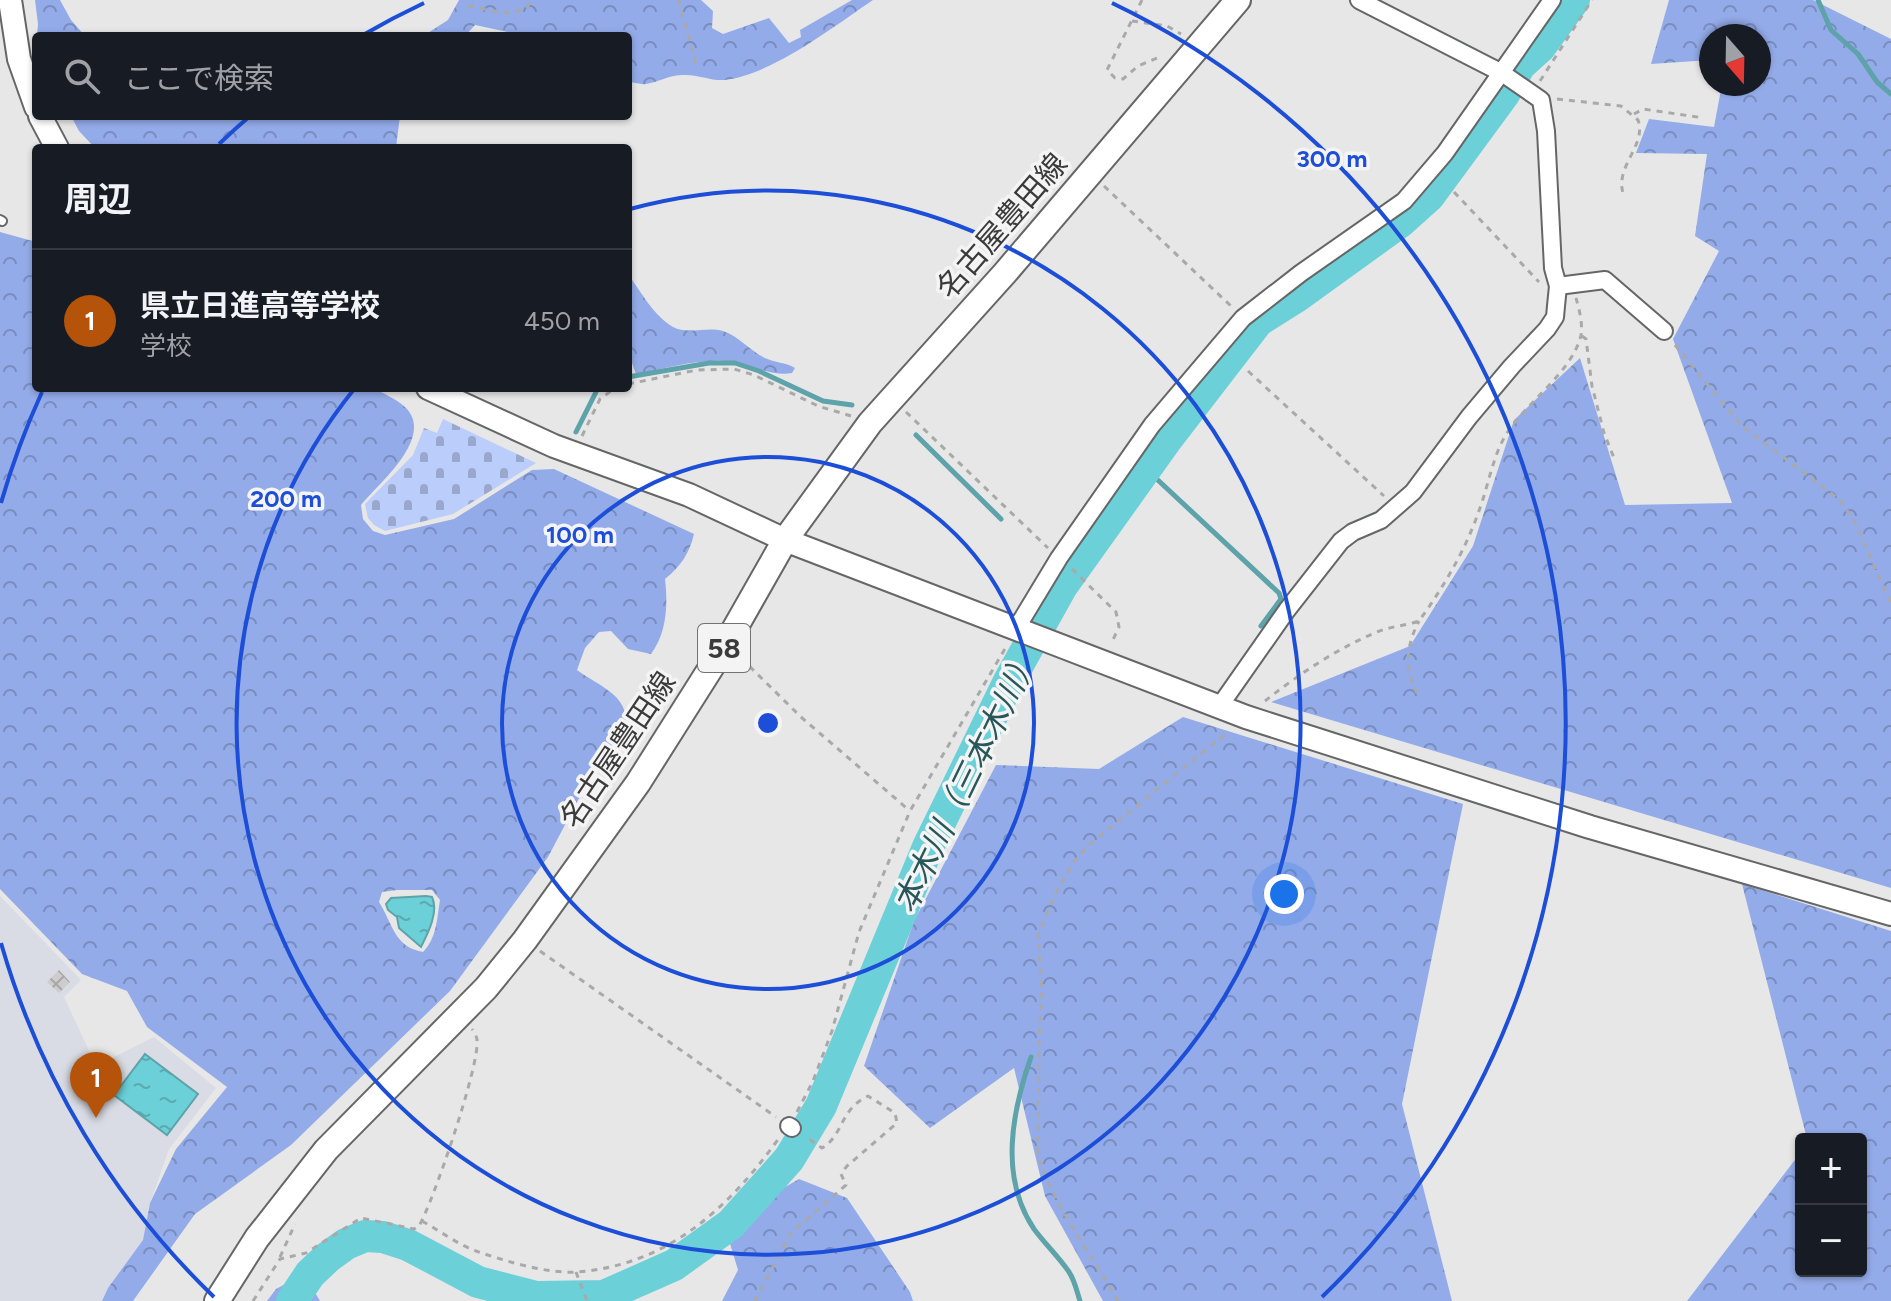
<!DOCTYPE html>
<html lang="ja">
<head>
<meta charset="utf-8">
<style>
  :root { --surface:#171b24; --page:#20242c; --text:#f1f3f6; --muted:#9ea1a6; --line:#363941; --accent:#b45309 }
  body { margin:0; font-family:Figtree,"Noto Sans JP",sans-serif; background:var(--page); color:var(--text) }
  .controls { position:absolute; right:24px; bottom:24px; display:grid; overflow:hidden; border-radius:8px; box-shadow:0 2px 6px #0004 }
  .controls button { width:72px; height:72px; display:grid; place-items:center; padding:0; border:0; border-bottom:2px solid var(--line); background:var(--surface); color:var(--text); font:40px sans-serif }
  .compass { position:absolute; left:1699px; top:24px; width:72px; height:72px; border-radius:50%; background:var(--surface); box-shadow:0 2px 6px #0004; rotate:160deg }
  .you { position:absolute; left:1284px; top:894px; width:28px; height:28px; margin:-20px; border:6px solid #fff; border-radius:50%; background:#1a73e8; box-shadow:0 0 0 12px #1a73e833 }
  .badge { display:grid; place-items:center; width:52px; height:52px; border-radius:50%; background:var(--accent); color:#fff; font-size:26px; font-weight:700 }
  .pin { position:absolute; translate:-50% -66px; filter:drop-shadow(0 2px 4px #0008) }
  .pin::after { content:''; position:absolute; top:42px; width:28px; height:24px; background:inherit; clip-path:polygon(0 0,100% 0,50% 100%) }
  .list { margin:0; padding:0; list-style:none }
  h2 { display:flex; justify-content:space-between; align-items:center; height:104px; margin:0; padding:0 32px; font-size:34px }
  h2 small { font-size:26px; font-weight:400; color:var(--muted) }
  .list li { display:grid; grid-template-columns:52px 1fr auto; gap:24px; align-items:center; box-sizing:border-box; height:144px; padding:0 32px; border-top:2px solid var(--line) }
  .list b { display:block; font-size:30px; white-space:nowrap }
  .list p { margin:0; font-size:26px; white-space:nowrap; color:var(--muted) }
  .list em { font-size:26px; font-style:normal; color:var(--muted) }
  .icon { flex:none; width:44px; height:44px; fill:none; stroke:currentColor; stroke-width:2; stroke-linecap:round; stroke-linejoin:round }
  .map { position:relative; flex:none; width:1891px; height:1301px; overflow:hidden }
  .search { position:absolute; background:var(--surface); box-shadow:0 2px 6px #0004; left:32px; top:32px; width:600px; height:88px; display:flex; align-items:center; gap:20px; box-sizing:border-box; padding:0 28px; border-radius:8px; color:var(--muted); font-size:30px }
  .panel { position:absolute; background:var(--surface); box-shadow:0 2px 6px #0004; left:32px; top:144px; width:600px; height:248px; border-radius:8px }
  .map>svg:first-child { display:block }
</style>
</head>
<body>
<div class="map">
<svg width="1891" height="1301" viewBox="0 0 1891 1301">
  <defs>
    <pattern id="forest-crowns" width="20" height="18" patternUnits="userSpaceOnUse" patternTransform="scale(2)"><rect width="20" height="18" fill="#93abe9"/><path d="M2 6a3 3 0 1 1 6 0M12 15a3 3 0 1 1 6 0" fill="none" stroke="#798cbe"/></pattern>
    <pattern id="cemetery-stones" width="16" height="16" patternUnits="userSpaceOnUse" patternTransform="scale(2)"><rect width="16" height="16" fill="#bbcdfb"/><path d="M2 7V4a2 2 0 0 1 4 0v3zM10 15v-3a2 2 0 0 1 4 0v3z" fill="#99a8cc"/></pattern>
    <pattern id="water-ripples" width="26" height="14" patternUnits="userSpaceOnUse" patternTransform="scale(2)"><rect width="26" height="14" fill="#6cd0d8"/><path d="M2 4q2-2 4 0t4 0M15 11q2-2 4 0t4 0" fill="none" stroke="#5aaab0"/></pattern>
    <pattern id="building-cross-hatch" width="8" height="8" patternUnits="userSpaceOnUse" patternTransform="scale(2)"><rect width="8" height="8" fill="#cecdce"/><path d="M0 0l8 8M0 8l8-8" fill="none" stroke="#a8a8a8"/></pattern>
  </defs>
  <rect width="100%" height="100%" fill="#e7e7e8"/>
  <path fill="#d9dce4" d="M0 896 81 980 64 997 96 1066 154 1037 216 1088 169 1149 150 1203 133 1301H0Z"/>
  <g fill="url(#forest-crowns)" fill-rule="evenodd">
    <path d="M35 0H60L71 20 85 36H37L38 24Z"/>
    <path d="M459 0H701L713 11 712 28 723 34 769 18 789 43 801 37 800 30 852 0H873C833 27 773 74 725 80 710 81 698 74 682 75 666 76 659 82 646 84 641 85 633 82 628 82V36H526L475 25 465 36H423L448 20Z"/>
    <path d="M1669 0H1813L1891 39V888L1271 702 1410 646 1473 546 1514 420 1580 358 1625 505 1732 503 1673 339 1719 251 1695 236 1707 154 1636 153 1649 119 1714 127 1722 84H1759V36H1711V60L1651 64Z"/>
    <path d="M71 116 245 118 346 116 351 119 365 116H400L396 148H95L79 131Z"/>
    <path d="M0 232 36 242V388H373C383 393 396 399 405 407 436 437 379 483 361 505L363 519 373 531 385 535 454 519 532 470 554 469 694 534C689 554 681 566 665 579 668 604 667 633 651 654L628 649 611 631 599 632 585 648 577 670C605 690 633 696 625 736L604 751 548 857 450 991 291 1145 195 1214 133 1301H102L108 1288 143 1240 150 1203 176 1149 227 1087 147 1027 127 991 82 974 0 889ZM397 890H432L440 900C437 918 437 938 423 952 394 947 393 924 379 902L382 892Z"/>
    <path d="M628 274C641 292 654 316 673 327 688 335 707 326 723 331 739 336 750 351 765 358 775 363 785 362 795 368L792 373C770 377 747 362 724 361 696 359 664 369 636 374L628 352Z"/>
    <path d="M1183 717 1463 804 1402 1104 1452 1301H1103L1045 1196 1014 1068 930 1128 864 1066 914 921 996 765 1099 769Z"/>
    <path d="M1742 884 1891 931V1301H1687L1801 1152V1271H1861V1139H1807Z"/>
    <path d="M799 1179 847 1198 910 1292 913 1301H722L738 1270 728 1237 773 1194Z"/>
    <path d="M304 1274 320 1301H267L276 1289Z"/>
  </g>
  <path fill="url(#cemetery-stones)" d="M443 419 536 463 453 514 385 531 374 525 368 518 365 504 413 455 424 428 437 433Z"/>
  <g fill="url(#water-ripples)" stroke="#5da3a9" stroke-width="2">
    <path d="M426 896 432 897C439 912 428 933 421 947L399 928 397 917 388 910 386 904 391 898Z"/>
    <path d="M145 1054 198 1094 167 1135 114 1095Z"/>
  </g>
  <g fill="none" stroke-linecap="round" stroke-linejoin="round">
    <g stroke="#5da3a9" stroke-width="5">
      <path d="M1818 0 1831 30 1858 54 1877 82 1891 94"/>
      <path d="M628 377 709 363H735L759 371 823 401 852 405"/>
      <path d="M576 432 598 388"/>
      <path d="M916 435 1001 519"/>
      <path d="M1146 469 1279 593 1281 599 1261 626"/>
      <path d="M1031 1057C1012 1112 999 1177 1034 1229 1045 1244 1059 1257 1069 1272 1075 1281 1077 1292 1080 1301"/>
    </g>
    <path stroke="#6cd0d8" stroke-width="32" d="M292 1301 310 1274 328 1257 346 1244 365 1236 383 1237 408 1245 478 1282 536 1297 604 1296 674 1265 731 1224 789 1159 821 1106 928 847 1009 681 1062 586 1167 439 1258 321 1296 297 1400 222 1429 196 1504 94 1520 65 1540 47 1574 0"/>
  </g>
  <path fill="url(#building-cross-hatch)" d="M59 970 70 982 59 993 47 982Z"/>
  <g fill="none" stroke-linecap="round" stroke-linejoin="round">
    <g stroke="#656666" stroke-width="12">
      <path id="lane" d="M0 220 2 221"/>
    </g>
    <g stroke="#656666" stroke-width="20">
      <g id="street">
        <path d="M1558 286 1605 280 1664 331"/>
        <path d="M1016 629 1059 558 1152 425 1243 318 1301 273 1404 201 1445 153 1552 0"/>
        <path d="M1219 707 1287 610 1341 541 1353 532 1381 520 1413 492 1469 417 1512 366 1547 329 1555 317 1556 306 1558 286 1553 268 1546 131 1541 100 1502 73 1359 0"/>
        <path d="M789 1126 792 1128"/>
      </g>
    </g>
    <g stroke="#656666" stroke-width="26">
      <g id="secondary">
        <path d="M10 0 19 59 36 107"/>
        <path d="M40 116 57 148"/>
        <path d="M428 388 554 446 689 495 785 540 1246 717 1590 827 1891 914"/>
      </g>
    </g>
    <g stroke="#656666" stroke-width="28">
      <path id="primary" d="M217 1301 257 1238 326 1150 486 988 525 940 638 783 726 644 785 540 870 423 1005 273 1238 0"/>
    </g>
    <g stroke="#a9a9aa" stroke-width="3" stroke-dasharray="6 6" stroke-linecap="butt">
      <path d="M678 0 695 58V68"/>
      <path d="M1142 0 1107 70 1115 78 1123 79 1138 66 1162 56"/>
      <path d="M468 6 506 13 526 9 532 0"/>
      <path d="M1132 21 1167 26 1181 34"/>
      <path d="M1540 81 1592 0"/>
      <path d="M1557 99 1621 106 1638 120C1647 145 1615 166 1623 193"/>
      <path d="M1634 114 1643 109 1704 118"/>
      <path d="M1104 186 1232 307"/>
      <path d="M1454 192 1539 282"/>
      <path d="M1582 336 1586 339 1592 386 1604 433 1614 458"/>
      <path d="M1675 345 1741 425 1840 500 1856 524 1891 604"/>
      <path d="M1248 371 1384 496"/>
      <path d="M628 384 697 370 734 369 754 375 818 406 851 416"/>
      <path d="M906 412 1048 548"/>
      <path d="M582 436 600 399 615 388"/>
      <path d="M1072 569 1116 612 1119 627 1111 644"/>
      <path d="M741 658 801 717 910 811"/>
      <path d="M1417 693C1403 668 1407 644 1419 621"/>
      <path d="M1265 701C1299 674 1338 648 1377 632 1391 626 1405 626 1419 621 1445 585 1466 549 1480 508 1489 483 1493 455 1507 433 1527 402 1573 371 1581 335 1583 323 1579 309 1576 298"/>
      <path d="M540 951 776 1117"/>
      <path d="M797 1112 813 1081 832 1031 859 932 910 811 1006 647"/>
      <path d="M422 1221C440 1231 457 1244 476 1251 505 1261 547 1274 577 1272 668 1265 729 1208 779 1138"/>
      <path d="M280 1257 295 1224"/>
      <path d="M576 1272 587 1301"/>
      <path d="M253 1301 280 1259 306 1253 361 1218 414 1229 419 1226C433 1202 480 1065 477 1040 477 1037 474 1032 472 1029"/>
      <path d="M755 1301 791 1233 846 1185 841 1174 847 1166 897 1123 895 1113 868 1096C839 1110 844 1135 822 1148L805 1136"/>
      <path d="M1118 1301C1094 1259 1050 1199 1038 1155L1039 1037 1042 992 1038 935 1055 894 1074 862 1089 845 1229 731"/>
    </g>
    <use href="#lane" stroke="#fff" stroke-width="8"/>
    <use href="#street" stroke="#fff" stroke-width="16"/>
    <use href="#secondary" stroke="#fff" stroke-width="22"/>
    <use href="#primary" stroke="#fff" stroke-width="24"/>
  </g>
  <g fill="none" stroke="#1d4ed8" stroke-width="4">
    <circle cx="768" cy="723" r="266"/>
    <path d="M630 209A532 532 0 1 1 355 388"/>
    <path d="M214 1297A798 798 0 0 1 1 943M1 503A798 798 0 0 1 42 392M219 144A798 798 0 0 1 250 116M363 35A798 798 0 0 1 424 3M1112 3A798 798 0 0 1 1322 1297"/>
  </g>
  <g text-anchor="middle" stroke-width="7" stroke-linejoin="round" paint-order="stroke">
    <rect fill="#f4f4f5" stroke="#727274" stroke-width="2" x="698" y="624" width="52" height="48" rx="6"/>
    <g font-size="28" font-weight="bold" fill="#3b3b3c">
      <text x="724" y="658">58</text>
    </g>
    <g font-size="30" fill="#3b3b3c" stroke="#f4f4f5">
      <text transform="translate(1002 226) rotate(-49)" y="10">名古屋豊田線</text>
      <text transform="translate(618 750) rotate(-56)" y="10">名古屋豊田線</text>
    </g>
    <g font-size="32" font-style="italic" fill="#295659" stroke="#f4f4f5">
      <text transform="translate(966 781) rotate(-64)" y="11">本木川（三本木川）</text>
    </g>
  </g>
  <circle cx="768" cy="723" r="12" fill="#1d4ed8" stroke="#f4f4f5" stroke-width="4"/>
  <g font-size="24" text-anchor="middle" font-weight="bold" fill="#1d4ed8" stroke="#f4f4f5" stroke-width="7" stroke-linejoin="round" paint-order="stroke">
    <text x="1332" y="167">300 m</text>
    <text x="286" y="507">200 m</text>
    <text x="580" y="543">100 m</text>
  </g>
</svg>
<div class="controls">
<button>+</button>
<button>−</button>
</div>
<svg class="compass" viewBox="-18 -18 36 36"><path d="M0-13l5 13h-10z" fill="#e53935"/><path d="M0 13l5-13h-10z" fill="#9ea1a6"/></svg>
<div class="you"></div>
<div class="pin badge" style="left:96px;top:1118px">1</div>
<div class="search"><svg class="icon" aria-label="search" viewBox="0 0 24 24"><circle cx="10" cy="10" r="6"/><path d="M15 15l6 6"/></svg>ここで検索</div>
<section class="panel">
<h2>周辺<small></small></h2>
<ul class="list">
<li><span class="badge">1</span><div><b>県立日進高等学校</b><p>学校</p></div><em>450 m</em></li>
</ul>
</section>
</div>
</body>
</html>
